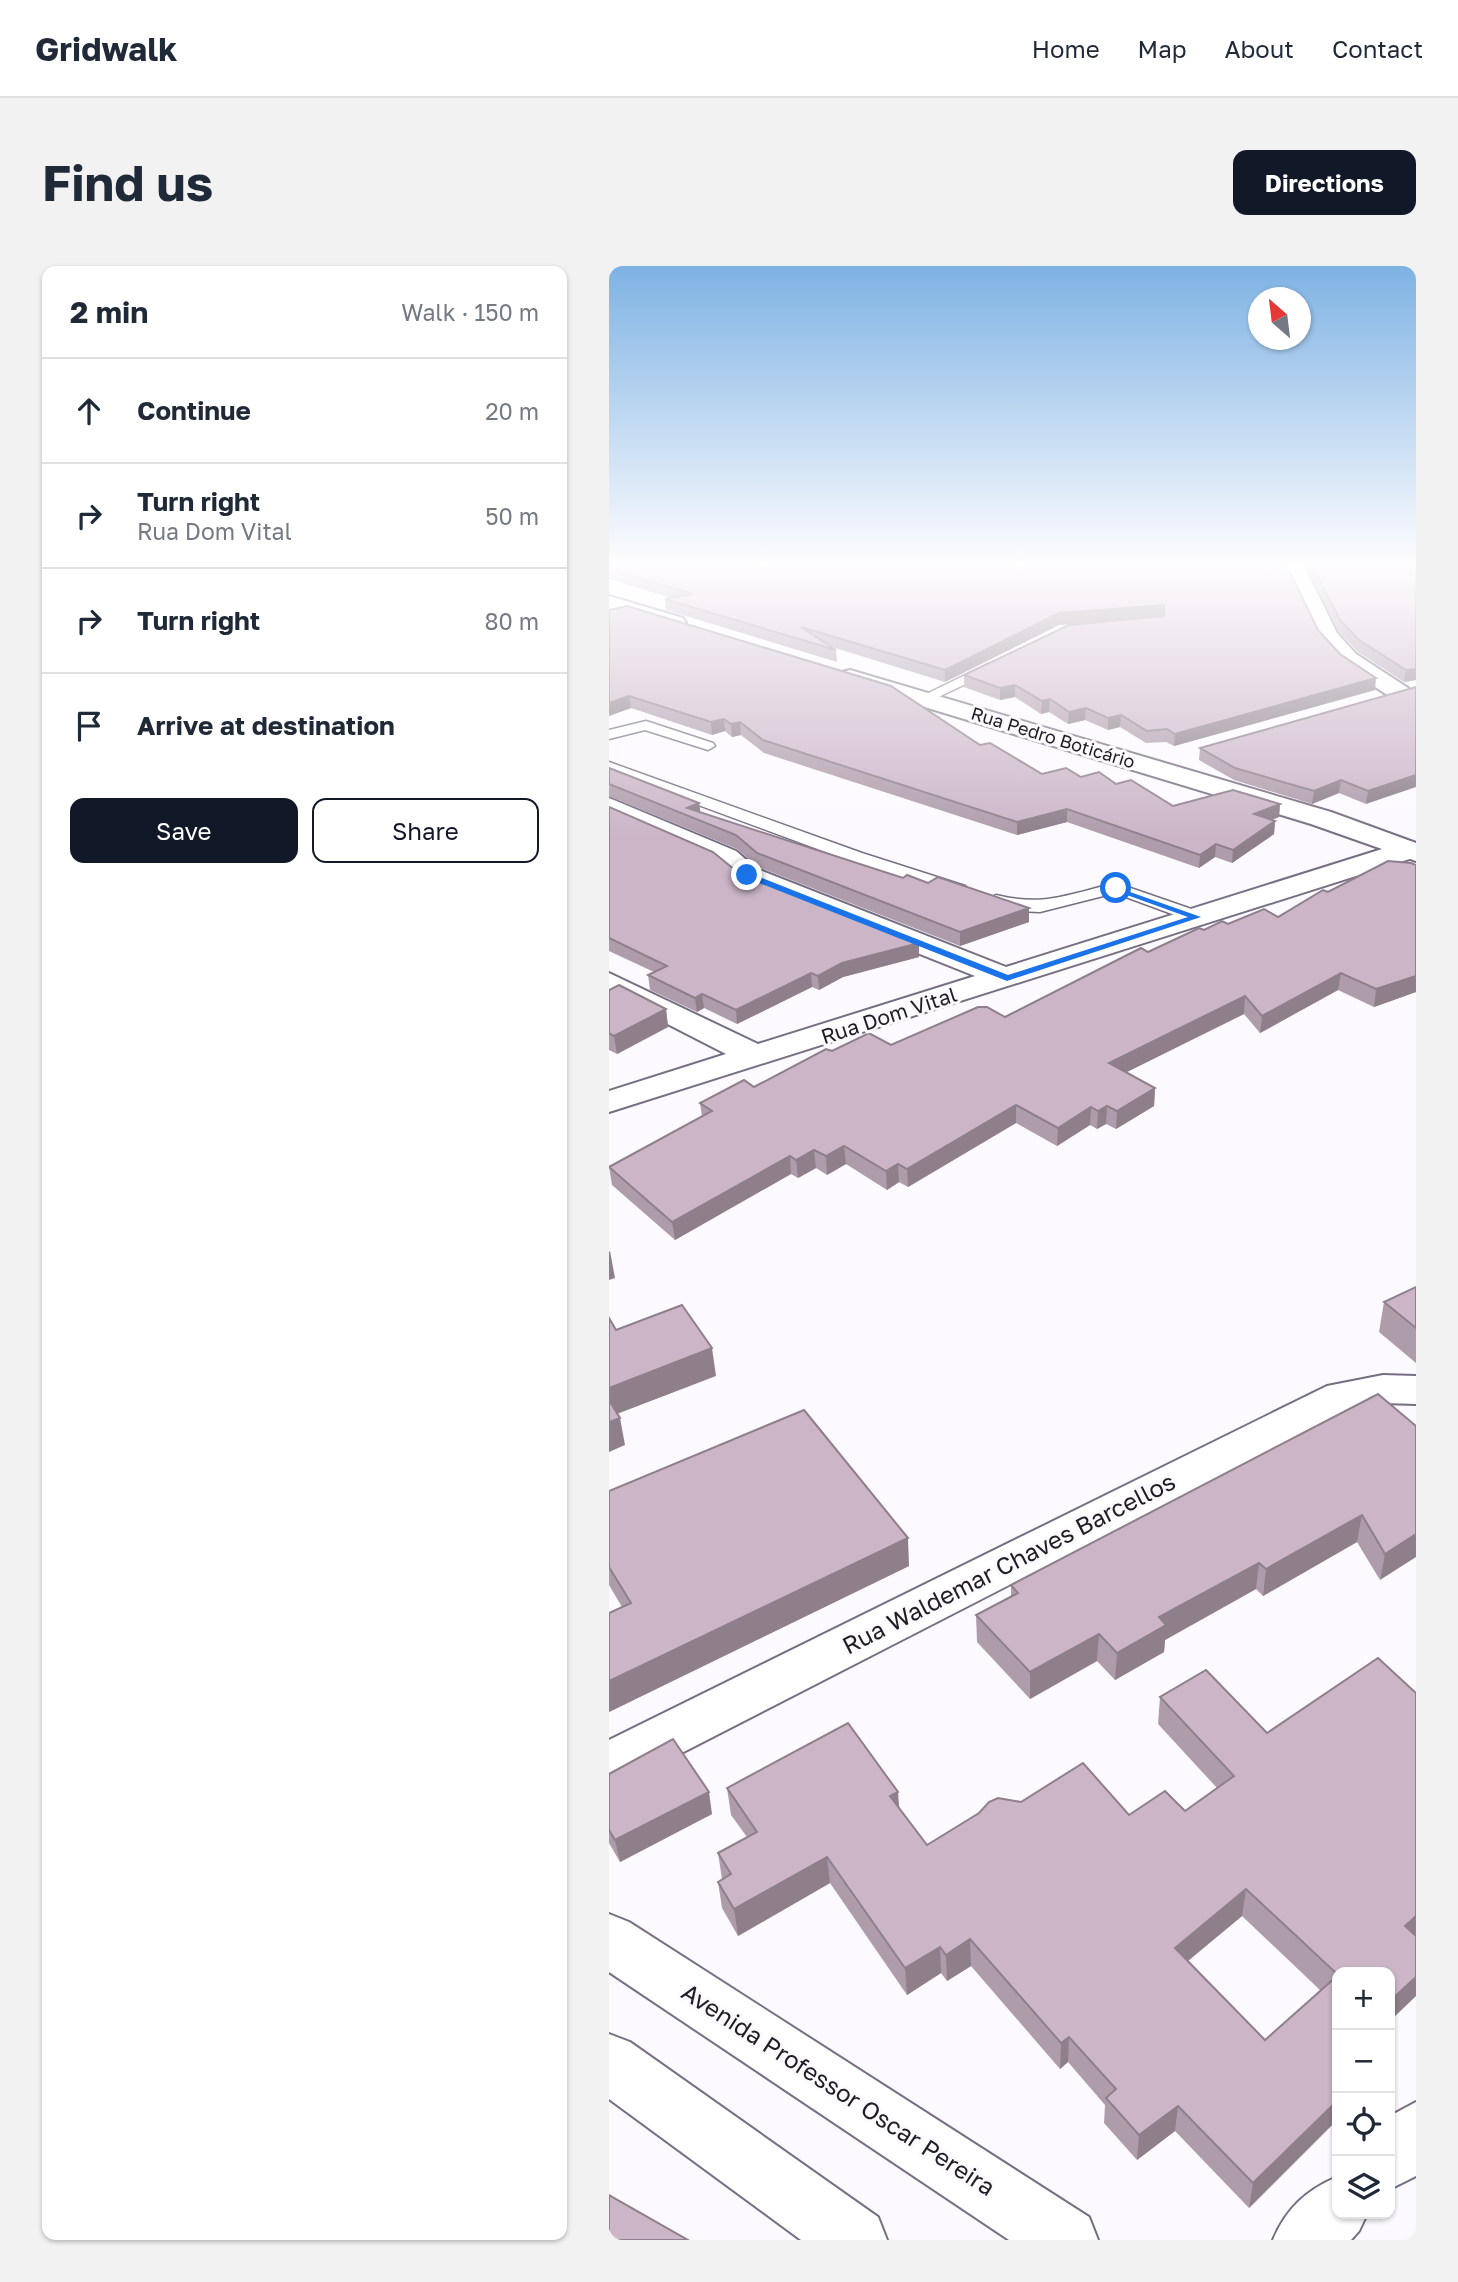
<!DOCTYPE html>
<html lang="en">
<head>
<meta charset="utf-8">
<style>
  :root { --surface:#fff; --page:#f2f2f3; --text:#1f2937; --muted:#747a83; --line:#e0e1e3; --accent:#111827 }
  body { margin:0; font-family:"Golos Text",sans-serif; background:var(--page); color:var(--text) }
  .controls { position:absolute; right:21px; bottom:21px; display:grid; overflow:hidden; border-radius:14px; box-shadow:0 2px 5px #0004 }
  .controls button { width:63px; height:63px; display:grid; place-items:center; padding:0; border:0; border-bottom:2px solid var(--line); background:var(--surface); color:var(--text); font:35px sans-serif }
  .compass { position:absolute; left:639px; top:21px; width:63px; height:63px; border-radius:50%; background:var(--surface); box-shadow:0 2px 5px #0004; rotate:332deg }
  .stop { position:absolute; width:21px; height:21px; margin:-16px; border:5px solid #1a73e8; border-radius:50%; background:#fff }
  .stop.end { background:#1a73e8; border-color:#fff; box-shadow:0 2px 7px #0008 }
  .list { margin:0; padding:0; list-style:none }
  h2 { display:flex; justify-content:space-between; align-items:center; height:91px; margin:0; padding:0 28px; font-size:30px }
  h2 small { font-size:23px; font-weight:400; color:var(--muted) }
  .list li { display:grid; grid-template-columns:46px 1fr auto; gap:21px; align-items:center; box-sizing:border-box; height:105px; padding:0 28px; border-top:2px solid var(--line) }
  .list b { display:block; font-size:26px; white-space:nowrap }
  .list p { margin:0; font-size:23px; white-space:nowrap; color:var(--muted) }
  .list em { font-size:23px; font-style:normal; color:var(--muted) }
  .actions { display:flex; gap:14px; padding:21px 28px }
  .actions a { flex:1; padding:16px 0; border:2px solid var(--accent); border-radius:14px; text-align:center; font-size:24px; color:var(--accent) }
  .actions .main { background:var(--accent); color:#fff }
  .icon { flex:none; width:38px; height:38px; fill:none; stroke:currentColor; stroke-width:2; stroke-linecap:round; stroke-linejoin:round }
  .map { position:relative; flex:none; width:807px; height:1974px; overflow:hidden; border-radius:14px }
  header { display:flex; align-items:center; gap:42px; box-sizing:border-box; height:98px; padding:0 35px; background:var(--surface); border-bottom:2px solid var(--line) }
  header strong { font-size:33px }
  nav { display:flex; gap:38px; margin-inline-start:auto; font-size:24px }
  .intro { display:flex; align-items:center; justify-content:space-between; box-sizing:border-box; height:168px; padding:0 42px }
  h1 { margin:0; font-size:49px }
  .button { padding:18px 32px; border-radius:14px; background:var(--accent); color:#fff; font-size:24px; font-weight:700 }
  main { display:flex; gap:42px; padding:0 42px }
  aside { flex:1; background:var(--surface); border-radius:14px; box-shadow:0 2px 5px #0004 }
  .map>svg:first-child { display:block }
</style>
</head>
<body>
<header>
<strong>Gridwalk</strong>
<nav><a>Home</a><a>Map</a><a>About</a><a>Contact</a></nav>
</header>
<div class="intro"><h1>Find us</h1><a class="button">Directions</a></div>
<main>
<aside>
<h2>2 min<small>Walk · 150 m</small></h2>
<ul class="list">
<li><svg class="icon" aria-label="ahead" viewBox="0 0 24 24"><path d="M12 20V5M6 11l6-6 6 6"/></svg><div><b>Continue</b></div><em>20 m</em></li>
<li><svg class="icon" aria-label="right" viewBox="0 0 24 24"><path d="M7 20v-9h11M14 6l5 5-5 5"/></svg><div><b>Turn right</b><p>Rua Dom Vital</p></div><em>50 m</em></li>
<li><svg class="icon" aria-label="right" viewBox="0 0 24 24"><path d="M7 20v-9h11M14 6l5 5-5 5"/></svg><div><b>Turn right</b></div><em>80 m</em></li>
<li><svg class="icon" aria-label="arrive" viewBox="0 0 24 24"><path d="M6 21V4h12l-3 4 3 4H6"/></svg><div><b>Arrive at destination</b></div></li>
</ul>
<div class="actions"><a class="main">Save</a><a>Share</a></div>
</aside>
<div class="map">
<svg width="807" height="1974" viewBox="0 0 807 1974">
  <rect width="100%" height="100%" fill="#fcfaff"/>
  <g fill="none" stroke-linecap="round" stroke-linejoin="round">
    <g stroke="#766e83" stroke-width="3">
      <g id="lane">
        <path d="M381 397 388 401 386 404 319 436 307 433Z"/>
        <path d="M37 455 104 477 106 480 99 484 36 464 0 473V464Z"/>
        <path d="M0 496 253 587 356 620 359 624 350 629 344 628 241 595 0 506Z"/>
        <path d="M507 617 594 647 597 651 594 655H582L506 627 431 646 408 645 381 638 378 634 387 629C435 641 460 628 507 617Z"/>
      </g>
    </g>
    <g stroke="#766e83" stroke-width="4">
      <path id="street" d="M0 532 127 585 148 603 397 701 789 578H807V591L0 846V825L117 788 0 728V707L149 778 366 710 128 615 107 597 0 550Z"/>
    </g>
    <g stroke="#766e83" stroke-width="4">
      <g id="secondary">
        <path d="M673 296H693L728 367 747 388 799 422 803 427 799 432H783L731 398 707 369Z"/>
        <path d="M0 330 74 352 77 357 66 364 0 343Z"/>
        <path d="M241 404 722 546 807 577V595L702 558 233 416 229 411 233 406Z"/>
        <path d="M774 1109 807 1110V1138L774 1137 743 1143 18 1515 0 1521V1474L718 1120Z"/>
        <path d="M0 1648 20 1656 480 1951 489 1974H400L0 1706Z"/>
        <path d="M0 1768 21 1776 269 1951 278 1974H192L0 1833Z"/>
      </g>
    </g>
    <g stroke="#766e83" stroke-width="4">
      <g id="primary">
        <path d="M807 1836V1910L781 1923V1850Z"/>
        <path d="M728 1911V1948H758L750 1965 742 1974H664C677 1943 697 1924 728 1911Z"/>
      </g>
    </g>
    <use href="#lane" fill="#fff" fill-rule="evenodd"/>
    <use href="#street" fill="#fff" fill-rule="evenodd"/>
    <use href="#secondary" fill="#fff" fill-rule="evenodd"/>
    <use href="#primary" fill="#fff" fill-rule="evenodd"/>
  </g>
  <g fill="#af9cab" fill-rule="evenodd">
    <path d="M0 296 709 364 731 388 766 424 565 480 557 476 537 477 511 461 499 464 476 454 459 458 440 446 432 448 406 431 391 434 355 421V409L542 351 450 359 336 416 223 381 227 384 228 396 57 344 56 333 62 332 0 313Z"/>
    <path d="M694 296H801L807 299V414L795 416 749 386 730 366Z"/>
    <path d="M0 344 371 479 433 508 472 511 507 518 564 540 671 538 670 551 662 554 666 555 665 568 623 597 606 591 590 602 458 556 408 569 155 487 132 469 123 471 116 465 103 469 22 442 0 450Z"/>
    <path d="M807 421 757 538 730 527 703 538 625 514 590 494 591 482Z"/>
    <path d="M0 502 90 537 91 547 420 656 351 680 149 601 128 583 0 530Z"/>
    <path d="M0 541 126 604 310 677V691L234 711 210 724 203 721 128 758 95 742 88 746 41 724 39 709 45 706 0 685Z"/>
    <path d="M807 599V726L765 741 729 724 651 767 635 748 517 806 546 822 545 840 507 863 497 858 488 863 481 859 448 880 407 857 299 921 290 916 278 924 237 898 218 909 207 902 189 912 182 908 66 974 3 919 0 901 93 850 91 837 145 821 223 785 282 779 396 751 539 686 595 664 619 658 669 651 719 626Z"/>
    <path d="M0 724 57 743 59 761 8 788 0 784Z"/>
    <path d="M807 1021V1097L770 1066 775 1036Z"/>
    <path d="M807 1160 771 1314 748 1276 654 1330 647 1323 556 1374 555 1386 506 1414 488 1395 421 1433 368 1376 367 1349 402 1331V1319Z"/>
    <path d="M0 1225 300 1300 0 1446V1347L13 1341 0 1319Z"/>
    <path d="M597 1404 728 1706V1854L640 1942 566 1865 528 1894 495 1857 496 1839 459 1796 451 1803 362 1700 338 1715 332 1707 298 1729 221 1617 129 1670 113 1642 109 1616 113 1613 109 1587 138 1571 122 1549 118 1522 290 1542 318 1579 412 1536 520 1549 576 1545 608 1522 549 1458 551 1431ZM633 1650 712 1725 656 1774 579 1695Z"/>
    <path d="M0 1508 103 1548 11 1596 0 1577Z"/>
  </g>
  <g fill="#8e7f8b">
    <path d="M555 339V350L450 359 336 416V404L450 347Z"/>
    <path d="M807 403V414L795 416 797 404Z"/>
    <path d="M767 412 766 424 565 480 566 468Z"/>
    <path d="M406 419V431L391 434V422Z"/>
    <path d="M20 430 22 442 0 450V437Z"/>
    <path d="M441 433 440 446 432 448 433 435Z"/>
    <path d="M477 442 476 454 459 458 460 446Z"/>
    <path d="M512 449 511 461 499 464V452Z"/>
    <path d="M115 453 116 465 103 469 102 456Z"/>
    <path d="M131 456 132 469 123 471 122 458Z"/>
    <path d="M807 509V521L757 538 759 525Z"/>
    <path d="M732 514 730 527 703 538 705 525Z"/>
    <path d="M90 537 92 550 78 542Z"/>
    <path d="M671 538 670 551 644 561 645 548Z"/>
    <path d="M458 543V556L408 569V556Z"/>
    <path d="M666 555 665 568 623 597 624 584Z"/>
    <path d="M607 578 606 591 590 602 591 589Z"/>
    <path d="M420 642V656L351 680V666Z"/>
    <path d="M310 677V691L234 711 210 724 209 710 233 697Z"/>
    <path d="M202 707 203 721 128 758 127 744Z"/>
    <path d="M732 707 729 724 651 767 653 750Z"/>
    <path d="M807 710V726L765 741 767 723Z"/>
    <path d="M93 728 95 742 88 746 86 732Z"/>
    <path d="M636 730 635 748 500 815V797Z"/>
    <path d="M57 743 59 761 8 788 5 770Z"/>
    <path d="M546 822 545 840 507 863 508 845Z"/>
    <path d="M407 839V857L299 921 298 903Z"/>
    <path d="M498 840 497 858 488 863 489 845Z"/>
    <path d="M482 841 481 859 448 880 449 862Z"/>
    <path d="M235 880 237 898 218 909 217 890Z"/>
    <path d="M205 884 207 902 189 912 187 894Z"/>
    <path d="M181 890 182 908 66 974 63 956Z"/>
    <path d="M289 898 290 916 278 924 277 905Z"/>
    <path d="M1 985 6 1012 0 1014V986Z"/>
    <path d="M103 1082 107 1110 0 1151V1122Z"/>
    <path d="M11 1152 16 1179 0 1186V1156Z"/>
    <path d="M753 1249 748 1276 654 1330 657 1303Z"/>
    <path d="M807 1268V1291L771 1314 776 1288Z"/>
    <path d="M299 1272 300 1300 0 1446V1415Z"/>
    <path d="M650 1297 647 1323 556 1374 555 1386 506 1414 508 1387 550 1351Z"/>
    <path d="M490 1368 488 1395 421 1433V1406Z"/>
    <path d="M100 1526 103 1548 11 1596 6 1574Z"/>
    <path d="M289 1526 291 1553 281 1530Z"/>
    <path d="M218 1591 221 1617 129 1670 125 1643Z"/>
    <path d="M637 1623 633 1650 563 1708 566 1682Z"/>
    <path d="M807 1650V1670L796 1660Z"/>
    <path d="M361 1673 362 1700 338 1715 337 1689Z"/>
    <path d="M331 1681 332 1707 298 1729 296 1702Z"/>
    <path d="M807 1711V1730L781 1755V1735Z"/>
    <path d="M460 1771 459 1796 451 1803 452 1777Z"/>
    <path d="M728 1835V1854L640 1942 644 1917Z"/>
    <path d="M569 1840 566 1865 528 1894 530 1869Z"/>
  </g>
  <g fill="#cbb5c7" stroke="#8e7f8b" stroke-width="2">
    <path d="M0 296H676L709 364 731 388 767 412 566 468 558 463 538 465 512 449 499 452 477 442 460 446 441 433 433 435 406 419 391 422 355 409 460 359 555 350V339L450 347 336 404 192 361 227 384 56 333 84 328 0 303Z"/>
    <path d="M701 296H801L807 299V403L797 404 750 374 731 354Z"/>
    <path d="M18 340 282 420 371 479 381 477 433 508 457 502 472 511 490 506 507 518 522 514 564 540 624 524 671 538 645 548 666 555 624 584 607 578 591 589 458 543 408 556 154 474 131 456 122 458 115 453 102 456 20 430 0 437V344Z"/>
    <path d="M807 421V509L759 525 732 514 705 525 626 502 591 482Z"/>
    <path d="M0 502 90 537 78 542 294 612 298 609 319 617 329 611 420 642 351 666 148 587 127 569 0 518Z"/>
    <path d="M0 541 104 586 126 604 310 677 233 697 209 710 202 707 127 744 93 728 86 732 39 709 58 700 0 672Z"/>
    <path d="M779 595 802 597 807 599V710L767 723 732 707 653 750 636 730 500 797 546 822 508 845 498 840 489 845 482 841 449 862 407 839 298 903 289 898 277 905 235 880 217 890 205 884 187 894 181 890 63 956 0 901 103 845 91 837 135 814 145 821 217 783 223 785 260 767 282 779 369 741H378L396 751 532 682 539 686 590 662 595 664 613 655 619 658 655 643 669 651 714 624 719 626Z"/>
    <path d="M10 719 57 743 5 770 0 767V724Z"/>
    <path d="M807 1021V1062L775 1036Z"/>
    <path d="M73 1039 103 1082 0 1122V1052L7 1064Z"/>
    <path d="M769 1128 807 1160V1268L776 1288 753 1249 657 1303 650 1297 550 1351 557 1359 508 1387 490 1368 421 1406 367 1349 409 1327 402 1319Z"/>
    <path d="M0 1134 11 1152 0 1156Z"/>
    <path d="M195 1144 299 1272 0 1415V1347L22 1337 0 1301V1225Z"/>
    <path d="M769 1392 807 1427V1650L796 1660 807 1670V1711L781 1735V1706H728V1708L637 1623 566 1682 656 1774 728 1710V1835L644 1917 569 1840 530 1869 497 1832 507 1823 460 1771 452 1777 361 1673 337 1689 331 1681 296 1702 218 1591 125 1643 109 1616 122 1608 109 1587 148 1566 118 1522 239 1457 289 1526 281 1530 318 1579 370 1547 380 1536 389 1532 412 1536 474 1497 520 1549 556 1525 576 1545 625 1510 551 1431 597 1404 658 1467Z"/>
    <path d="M64 1473 100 1526 6 1574 0 1564V1508Z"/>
    <path d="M0 1929 79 1974H0Z"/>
  </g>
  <linearGradient id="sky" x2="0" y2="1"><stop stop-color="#7eb2e3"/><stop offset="0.52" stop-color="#fefdff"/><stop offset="1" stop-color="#fefdff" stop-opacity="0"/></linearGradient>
  <rect width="807" height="572" fill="url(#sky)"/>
  <path fill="#1a73e8" d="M138 606 399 709 579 651 504 624V620L592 651 398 715 135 611Z"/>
  <g text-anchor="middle" stroke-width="6" stroke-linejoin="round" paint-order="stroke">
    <g font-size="18" fill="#201c25" stroke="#fcfaff">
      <text transform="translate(444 472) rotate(17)" y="6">Rua Pedro Boticário</text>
    </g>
    <g font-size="21" fill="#201c25" stroke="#fcfaff">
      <text transform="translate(280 750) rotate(-18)" y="7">Rua Dom Vital</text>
    </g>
    <g font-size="24" fill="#201c25" stroke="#fcfaff">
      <text transform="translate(400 1298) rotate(-27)" y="8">Rua Waldemar Chaves Barcellos</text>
      <text transform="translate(229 1824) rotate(33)" y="8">Avenida Professor Oscar Pereira</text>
    </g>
  </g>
</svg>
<div class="controls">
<button>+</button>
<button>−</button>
<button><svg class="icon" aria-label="locate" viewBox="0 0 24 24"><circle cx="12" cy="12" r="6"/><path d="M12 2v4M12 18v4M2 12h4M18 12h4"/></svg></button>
<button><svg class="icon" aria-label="layers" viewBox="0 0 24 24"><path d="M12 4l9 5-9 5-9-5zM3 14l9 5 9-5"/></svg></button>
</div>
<svg class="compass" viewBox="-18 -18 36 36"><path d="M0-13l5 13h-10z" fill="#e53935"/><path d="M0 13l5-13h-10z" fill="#747a83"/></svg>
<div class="stop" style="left:507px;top:622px"></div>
<div class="stop end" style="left:138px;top:609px"></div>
</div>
</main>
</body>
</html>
